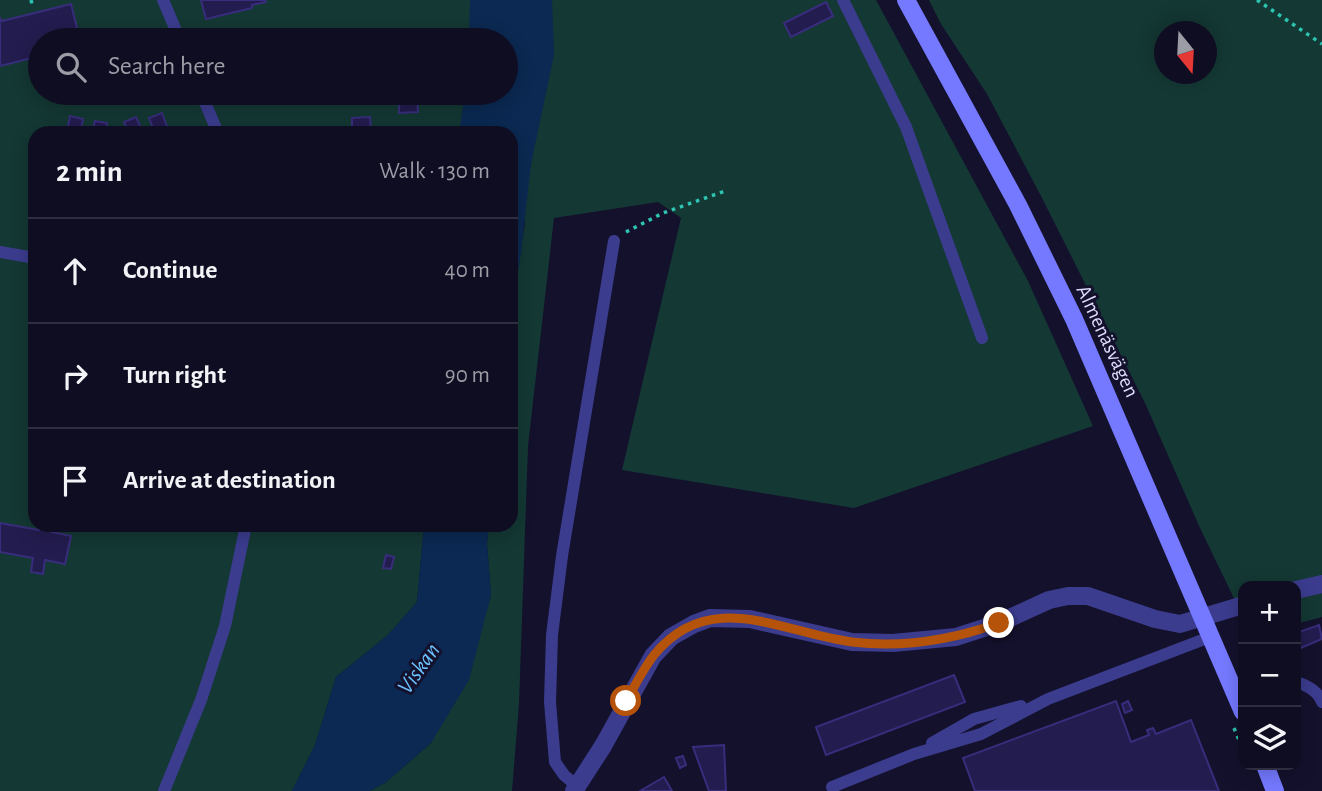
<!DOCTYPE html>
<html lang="en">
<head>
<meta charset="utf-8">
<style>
  :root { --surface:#0f0d22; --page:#1d1b2f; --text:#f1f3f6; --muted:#9b9ca5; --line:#2f2d40 }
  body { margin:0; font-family:"Alegreya Sans",sans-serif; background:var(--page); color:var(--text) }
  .controls { position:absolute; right:21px; bottom:21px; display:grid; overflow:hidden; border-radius:14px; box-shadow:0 4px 18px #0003 }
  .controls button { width:63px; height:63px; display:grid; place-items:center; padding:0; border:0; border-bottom:2px solid var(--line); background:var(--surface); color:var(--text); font:35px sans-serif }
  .compass { position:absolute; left:1154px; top:21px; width:63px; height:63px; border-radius:50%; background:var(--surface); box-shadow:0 4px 18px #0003; rotate:162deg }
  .stop { position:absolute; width:21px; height:21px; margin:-16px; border:5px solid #b45309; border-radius:50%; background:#fff }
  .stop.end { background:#b45309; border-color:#fff; box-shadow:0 2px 7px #0008 }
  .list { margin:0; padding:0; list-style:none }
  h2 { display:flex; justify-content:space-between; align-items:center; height:91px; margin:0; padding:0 28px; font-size:30px }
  h2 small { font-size:23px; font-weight:400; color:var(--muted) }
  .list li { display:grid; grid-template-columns:46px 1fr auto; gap:21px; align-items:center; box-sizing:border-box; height:105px; padding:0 28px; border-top:2px solid var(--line) }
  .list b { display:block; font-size:26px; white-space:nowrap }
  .list em { font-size:23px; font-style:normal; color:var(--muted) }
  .icon { flex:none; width:38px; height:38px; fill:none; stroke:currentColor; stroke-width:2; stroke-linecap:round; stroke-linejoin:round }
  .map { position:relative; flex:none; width:1322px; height:791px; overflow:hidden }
  .search { position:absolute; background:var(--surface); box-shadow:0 4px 18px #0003; left:28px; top:28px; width:490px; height:77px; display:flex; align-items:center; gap:18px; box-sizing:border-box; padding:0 24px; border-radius:38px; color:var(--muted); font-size:26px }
  .panel { position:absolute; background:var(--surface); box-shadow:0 4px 18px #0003; left:28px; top:126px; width:490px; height:406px; border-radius:21px }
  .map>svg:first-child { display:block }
</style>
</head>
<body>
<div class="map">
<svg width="1322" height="791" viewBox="0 0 1322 791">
  <rect width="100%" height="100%" fill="#14112d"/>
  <g fill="#143834" fill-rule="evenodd">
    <path d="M0 0H876L1028 281 1093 426 854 508 622 470 681 218 658 202 554 218 528 446 519 704 512 791H369L385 783 431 743 491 596 487 544 489 525H511V314L525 223 511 133H35V525H424L417 602 388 635 336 677 315 745 292 791H0ZM40 40H506V93H40Z"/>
    <path d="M929 0H1322V617L1296 624V586H1243V617L1200 528 1145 403 1042 198 987 94 941 24ZM1164 32H1206V74H1164Z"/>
  </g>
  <g fill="#0b2952">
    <path d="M470 0H552L554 55 531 164 521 253 511 314V133H459L465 93H506V40H469Z"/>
    <path d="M424 525H489L487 544 491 595 469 680 431 743 385 783 369 791H292L315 745 336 677 388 635 417 602Z"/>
  </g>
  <g fill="#231c4f" stroke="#382d7c" stroke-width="2">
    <path d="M201 0H265L266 2 252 5V8L206 19Z"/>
    <path d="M826 2 833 16 791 37 784 23Z"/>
    <path d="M71 4 80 40H40V56L0 66V18L2 21Z"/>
    <path d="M399 98H417L418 112 399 113Z"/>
    <path d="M162 113 169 132 155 133 149 118Z"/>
    <path d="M70 116 83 119 80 133H67Z"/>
    <path d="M136 117 143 133H129L124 122Z"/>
    <path d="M370 117 371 132H352V118Z"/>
    <path d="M95 121 107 123 106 133H92Z"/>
    <path d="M0 523 39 530 40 525H52L51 532 71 536 65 564 45 560 43 574 31 572 33 558 0 552Z"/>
    <path d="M386 555 394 557 391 569 383 568Z"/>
    <path d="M1319 625 1322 639 1301 648 1296 633Z"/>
    <path d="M954 675 965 702 826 755 816 727Z"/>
    <path d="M1116 701 1131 742 1149 735 1147 730 1153 728 1156 734 1191 720 1219 791H975L963 758Z"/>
    <path d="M1128 701 1132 710 1125 713 1122 704Z"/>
    <path d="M724 745 726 791H709L693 747Z"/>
    <path d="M683 756 686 765 680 768 676 758Z"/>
    <path d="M664 777 672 791H640Z"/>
  </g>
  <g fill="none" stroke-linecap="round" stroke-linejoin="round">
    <g stroke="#2dc4b2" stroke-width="3.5" stroke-dasharray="3.5 5" stroke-linecap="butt">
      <path d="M31 0 32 4"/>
      <path d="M1257 0 1322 44"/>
      <path d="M626 232 663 213 728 190"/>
      <path d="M1234 728 1243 750"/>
    </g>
    <g stroke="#3b3c8e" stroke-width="12">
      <path d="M163 0 180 40"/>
      <path d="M843 0 906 127 982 338"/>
      <path d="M201 93 218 133"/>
      <path d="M0 252 35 258"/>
      <path d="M1296 682C1306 685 1318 691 1322 702"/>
      <path d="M932 743 974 719 1021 706"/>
      <path d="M577 786 564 775 555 762 550 702 552 635 562 556 614 241"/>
      <path d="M832 787 914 754 981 734 1048 699 1210 637"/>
      <path d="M164 791 201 700 225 626 246 525"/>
    </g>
    <g stroke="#3b3c8e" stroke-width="18">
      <path d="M1296 590 1322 584"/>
      <path d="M574 791 603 746 653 656 671 637 694 624 710 618 750 619 852 642 893 643 956 637 999 623 1049 600 1068 596H1088L1155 619 1180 624 1243 605"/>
    </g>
    <g stroke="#7479ff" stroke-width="18">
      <path d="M906 0 1018 205 1074 319 1243 712"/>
      <path d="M1265 765 1275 791"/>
    </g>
  </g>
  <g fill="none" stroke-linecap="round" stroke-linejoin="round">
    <path stroke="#b45309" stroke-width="9" d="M626 701C635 686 643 669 654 655 710 586 782 633 852 642 903 648 952 640 999 623"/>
  </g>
  <g text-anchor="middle" stroke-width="6" stroke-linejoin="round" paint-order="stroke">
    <g font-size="21" fill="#dfddff" stroke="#14112d">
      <text transform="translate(1108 341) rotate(65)" y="7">Almenäsvägen</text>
    </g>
    <g font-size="23" font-style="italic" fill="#6bc3ff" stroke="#14112d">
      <text transform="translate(418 668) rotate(-55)" y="8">Viskan</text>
    </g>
  </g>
</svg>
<div class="controls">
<button>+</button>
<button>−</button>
<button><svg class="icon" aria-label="layers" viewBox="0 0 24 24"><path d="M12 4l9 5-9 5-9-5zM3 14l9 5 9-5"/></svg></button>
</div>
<svg class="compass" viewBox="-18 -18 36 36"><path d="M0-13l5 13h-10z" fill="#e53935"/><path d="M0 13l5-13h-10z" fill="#9b9ca5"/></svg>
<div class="stop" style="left:626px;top:701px"></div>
<div class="stop end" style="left:999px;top:623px"></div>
<div class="search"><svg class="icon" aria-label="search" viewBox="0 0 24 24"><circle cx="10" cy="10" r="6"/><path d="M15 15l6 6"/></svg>Search here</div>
<section class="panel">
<h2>2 min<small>Walk · 130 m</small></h2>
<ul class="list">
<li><svg class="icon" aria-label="ahead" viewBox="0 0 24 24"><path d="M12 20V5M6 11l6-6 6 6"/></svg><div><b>Continue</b></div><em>40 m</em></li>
<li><svg class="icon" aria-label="right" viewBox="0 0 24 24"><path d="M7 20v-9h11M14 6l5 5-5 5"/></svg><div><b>Turn right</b></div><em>90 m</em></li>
<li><svg class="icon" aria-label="arrive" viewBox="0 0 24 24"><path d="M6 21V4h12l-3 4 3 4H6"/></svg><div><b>Arrive at destination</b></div></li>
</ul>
</section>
</div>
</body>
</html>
